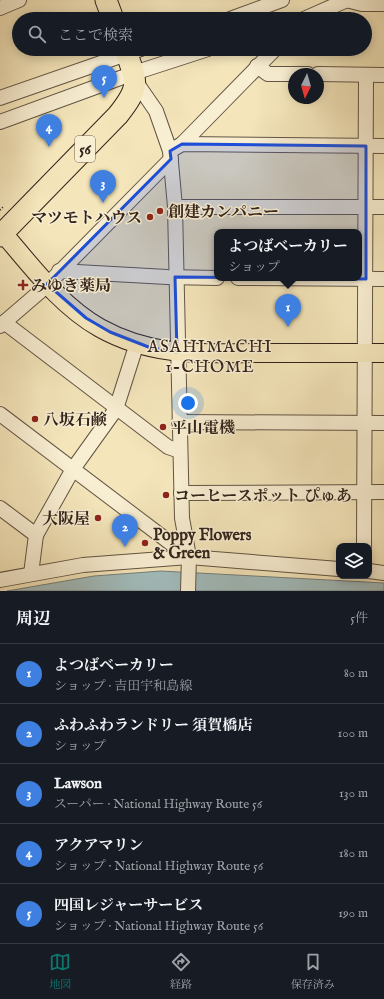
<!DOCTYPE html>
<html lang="ja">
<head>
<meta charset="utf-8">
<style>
  :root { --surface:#171b24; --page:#242831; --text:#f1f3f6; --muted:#9ea1a6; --line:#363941; --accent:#0f766e }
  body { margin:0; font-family:"IM FELL English","Noto Serif JP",serif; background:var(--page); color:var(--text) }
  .controls { position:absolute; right:12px; bottom:12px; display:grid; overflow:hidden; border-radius:8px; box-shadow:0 2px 10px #0003 }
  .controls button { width:36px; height:36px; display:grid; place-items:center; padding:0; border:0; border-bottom:1px solid var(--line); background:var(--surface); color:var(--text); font:20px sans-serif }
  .compass { position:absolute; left:288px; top:68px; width:36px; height:36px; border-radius:50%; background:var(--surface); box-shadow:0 2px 10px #0003; rotate:185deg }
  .you { position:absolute; left:188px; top:403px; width:14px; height:14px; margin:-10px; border:3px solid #fff; border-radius:50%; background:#1a73e8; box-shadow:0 0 0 6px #1a73e833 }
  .badge { display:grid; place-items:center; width:26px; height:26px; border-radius:50%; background:var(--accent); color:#fff; font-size:13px; font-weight:700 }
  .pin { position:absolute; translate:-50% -33px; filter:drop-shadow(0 1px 2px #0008) }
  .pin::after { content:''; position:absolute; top:21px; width:14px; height:12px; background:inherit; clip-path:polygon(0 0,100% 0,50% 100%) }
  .popup { position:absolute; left:214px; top:229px; width:148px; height:52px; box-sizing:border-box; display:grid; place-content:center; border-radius:8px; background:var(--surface); filter:drop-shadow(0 1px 3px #0005); font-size:13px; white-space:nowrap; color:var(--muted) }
  .popup b { font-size:15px; color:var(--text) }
  .popup::after { content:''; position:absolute; left:50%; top:100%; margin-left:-8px; border:8px solid transparent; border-top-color:var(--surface) }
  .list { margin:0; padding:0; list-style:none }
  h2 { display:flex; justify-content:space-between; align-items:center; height:52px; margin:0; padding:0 16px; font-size:17px }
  h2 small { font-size:13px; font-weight:400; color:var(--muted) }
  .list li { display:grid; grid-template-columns:26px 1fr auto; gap:12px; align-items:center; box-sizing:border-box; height:60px; padding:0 16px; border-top:1px solid var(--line) }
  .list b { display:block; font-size:15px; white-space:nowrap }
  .list p { margin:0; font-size:13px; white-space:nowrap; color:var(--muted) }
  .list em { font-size:13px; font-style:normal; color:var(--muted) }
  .icon { flex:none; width:22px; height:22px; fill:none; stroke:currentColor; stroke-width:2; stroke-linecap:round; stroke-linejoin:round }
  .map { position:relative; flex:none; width:384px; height:591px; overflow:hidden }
  .search { position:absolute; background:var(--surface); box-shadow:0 2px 10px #0003; left:12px; right:12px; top:12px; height:44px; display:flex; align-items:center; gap:10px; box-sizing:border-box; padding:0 14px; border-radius:22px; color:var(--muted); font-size:15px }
  .sheet { height:352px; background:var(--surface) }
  nav { display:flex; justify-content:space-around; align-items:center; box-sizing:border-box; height:56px; border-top:1px solid var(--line); background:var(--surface); font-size:11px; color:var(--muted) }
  nav a { display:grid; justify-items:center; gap:2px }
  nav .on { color:var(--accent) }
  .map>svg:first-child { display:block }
</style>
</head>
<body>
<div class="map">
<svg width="384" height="591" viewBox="0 0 384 591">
  <rect width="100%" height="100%" fill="#f4e5ba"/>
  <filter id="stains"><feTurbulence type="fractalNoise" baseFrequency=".005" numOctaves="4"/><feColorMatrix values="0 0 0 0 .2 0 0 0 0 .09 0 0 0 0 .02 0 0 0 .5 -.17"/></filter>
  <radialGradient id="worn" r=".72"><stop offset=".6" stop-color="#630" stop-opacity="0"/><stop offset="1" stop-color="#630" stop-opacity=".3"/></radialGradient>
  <path fill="#a2bcbc" stroke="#757f7c" d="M161 571 384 583V591H7L94 576Z"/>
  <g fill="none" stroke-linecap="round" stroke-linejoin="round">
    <g stroke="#625444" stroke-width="16">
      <g id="minor">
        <path d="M346 0 362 4H384"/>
        <path d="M0 8 19 0"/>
        <path d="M230 19 282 0"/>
        <path d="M304 19 347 0"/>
        <path d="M257 66 268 74H308"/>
        <path d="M318 74 384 75"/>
        <path d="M136 82 156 111 170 151 175 207 182 518 189 557 188 591"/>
        <path d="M0 98 141 49"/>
        <path d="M0 122 134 73 208 49"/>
        <path d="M182 144 275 49"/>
        <path d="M170 151 182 144 384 146"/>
        <path d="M175 207H384"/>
        <path d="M59 271 167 277 217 278"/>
        <path d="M238 278 384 279"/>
        <path d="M6 321 9 326 168 447 180 451"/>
        <path d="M0 326 43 289 171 159"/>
        <path d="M0 414 189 557"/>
        <path d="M179 422 384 423"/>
        <path d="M181 493 384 492"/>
        <path d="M0 508 36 535 31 574"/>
        <path d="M36 535 73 469 116 409 137 343"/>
        <path d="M364 546 366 75"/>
        <path d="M369 571 384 573"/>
        <path d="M0 580 83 565 189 557 339 569"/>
      </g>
    </g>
    <g stroke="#32231c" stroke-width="20">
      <path id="major" d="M3 233C32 267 61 306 100 328 154 358 204 353 263 353 303 353 344 353 384 353"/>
    </g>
    <g stroke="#32231c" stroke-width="23">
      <g id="highway">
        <path d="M106 0 113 19"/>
        <path d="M0 236 118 115C141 86 137 82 125 49"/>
      </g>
    </g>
    <path stroke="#32231c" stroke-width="2" stroke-dasharray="1 2" stroke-linecap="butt" d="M0 210 3 207"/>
    <use href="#minor" stroke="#f8eed2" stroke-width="14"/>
    <use href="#major" stroke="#f4e5ba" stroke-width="18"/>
    <use href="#highway" stroke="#f4e5ba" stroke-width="21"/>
  </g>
  <path fill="#1d4ed8" fill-opacity="0.2" stroke="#1d4ed8" stroke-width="3" stroke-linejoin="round" d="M182 144 366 146V279L175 277 177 352 151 348 110 332 86 318 47 284 171 159 170 151Z"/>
  <g fill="#8f2418" stroke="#f8eed2" stroke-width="1.5">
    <circle cx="160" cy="211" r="4"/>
    <circle cx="150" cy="217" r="4"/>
    <path d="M21 279h4v4h4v4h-4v4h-4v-4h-4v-4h4z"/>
    <circle cx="35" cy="419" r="4"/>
    <circle cx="163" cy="427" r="4"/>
    <circle cx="166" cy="495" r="4"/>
    <circle cx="98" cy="518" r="4"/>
    <circle cx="145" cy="543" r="4"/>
  </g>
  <g text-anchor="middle" stroke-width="3" stroke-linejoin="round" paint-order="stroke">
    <rect fill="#f8eed2" stroke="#6d6053" stroke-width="1" x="75" y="136" width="20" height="26" rx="3"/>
    <g font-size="15" font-weight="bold" fill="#32231c">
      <text x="85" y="154">56</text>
    </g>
    <g font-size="16" font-weight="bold" fill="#32231c" stroke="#f8eed2" text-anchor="start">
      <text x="168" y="217">創建カンパニー</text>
      <text x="142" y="223" text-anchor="end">マツモトハウス</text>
      <text x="31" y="291">みゆき薬局</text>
      <text x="43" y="425">八坂石鹸</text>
      <text x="171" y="433">平山電機</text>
      <text x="174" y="501">コーヒースポット ぴゅあ</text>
      <text x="90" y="524" text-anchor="end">大阪屋</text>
      <text x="153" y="540">Poppy Flowers<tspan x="153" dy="18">&amp; Green</tspan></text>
    </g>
    <g font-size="17" letter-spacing="1" fill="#32231c" stroke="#f8eed2">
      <text x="210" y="352">ASAHIMACHI<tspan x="210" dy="20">1-CHOME</tspan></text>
    </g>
  </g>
  <rect width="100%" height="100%" filter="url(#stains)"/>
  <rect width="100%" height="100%" fill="url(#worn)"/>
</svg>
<div class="controls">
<button><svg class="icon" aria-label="layers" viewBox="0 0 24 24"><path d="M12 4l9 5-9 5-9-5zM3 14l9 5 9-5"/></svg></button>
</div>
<svg class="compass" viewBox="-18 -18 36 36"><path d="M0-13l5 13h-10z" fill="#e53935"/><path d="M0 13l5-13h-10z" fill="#9ea1a6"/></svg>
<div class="you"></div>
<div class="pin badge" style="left:288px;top:327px;background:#3f7fe0">1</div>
<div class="popup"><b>よつばベーカリー</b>ショップ</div>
<div class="pin badge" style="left:125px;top:547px;background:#3f7fe0">2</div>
<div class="pin badge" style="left:103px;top:203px;background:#3f7fe0">3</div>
<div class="pin badge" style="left:49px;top:147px;background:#3f7fe0">4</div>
<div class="pin badge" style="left:104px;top:98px;background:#3f7fe0">5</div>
<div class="search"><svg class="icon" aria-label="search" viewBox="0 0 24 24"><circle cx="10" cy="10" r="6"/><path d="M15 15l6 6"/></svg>ここで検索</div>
</div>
<section class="sheet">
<h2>周辺<small>5件</small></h2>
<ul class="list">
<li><span class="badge" style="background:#3f7fe0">1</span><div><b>よつばベーカリー</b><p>ショップ · 吉田宇和島線</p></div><em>80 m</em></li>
<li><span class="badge" style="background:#3f7fe0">2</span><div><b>ふわふわランドリー 須賀橋店</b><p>ショップ</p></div><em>100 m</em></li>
<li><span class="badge" style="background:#3f7fe0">3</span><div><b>Lawson</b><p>スーパー · National Highway Route 56</p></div><em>130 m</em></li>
<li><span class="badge" style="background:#3f7fe0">4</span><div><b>アクアマリン</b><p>ショップ · National Highway Route 56</p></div><em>180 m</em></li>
<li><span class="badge" style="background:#3f7fe0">5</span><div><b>四国レジャーサービス</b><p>ショップ · National Highway Route 56</p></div><em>190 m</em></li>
</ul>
</section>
<nav>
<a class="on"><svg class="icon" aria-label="map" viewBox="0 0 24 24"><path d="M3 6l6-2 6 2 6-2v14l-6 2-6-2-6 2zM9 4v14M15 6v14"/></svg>地図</a>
<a><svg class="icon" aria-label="directions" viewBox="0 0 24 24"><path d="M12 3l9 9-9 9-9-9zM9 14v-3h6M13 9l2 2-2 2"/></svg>経路</a>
<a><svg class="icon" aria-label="saved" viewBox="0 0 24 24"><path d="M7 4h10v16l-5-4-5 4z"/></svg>保存済み</a>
</nav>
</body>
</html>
